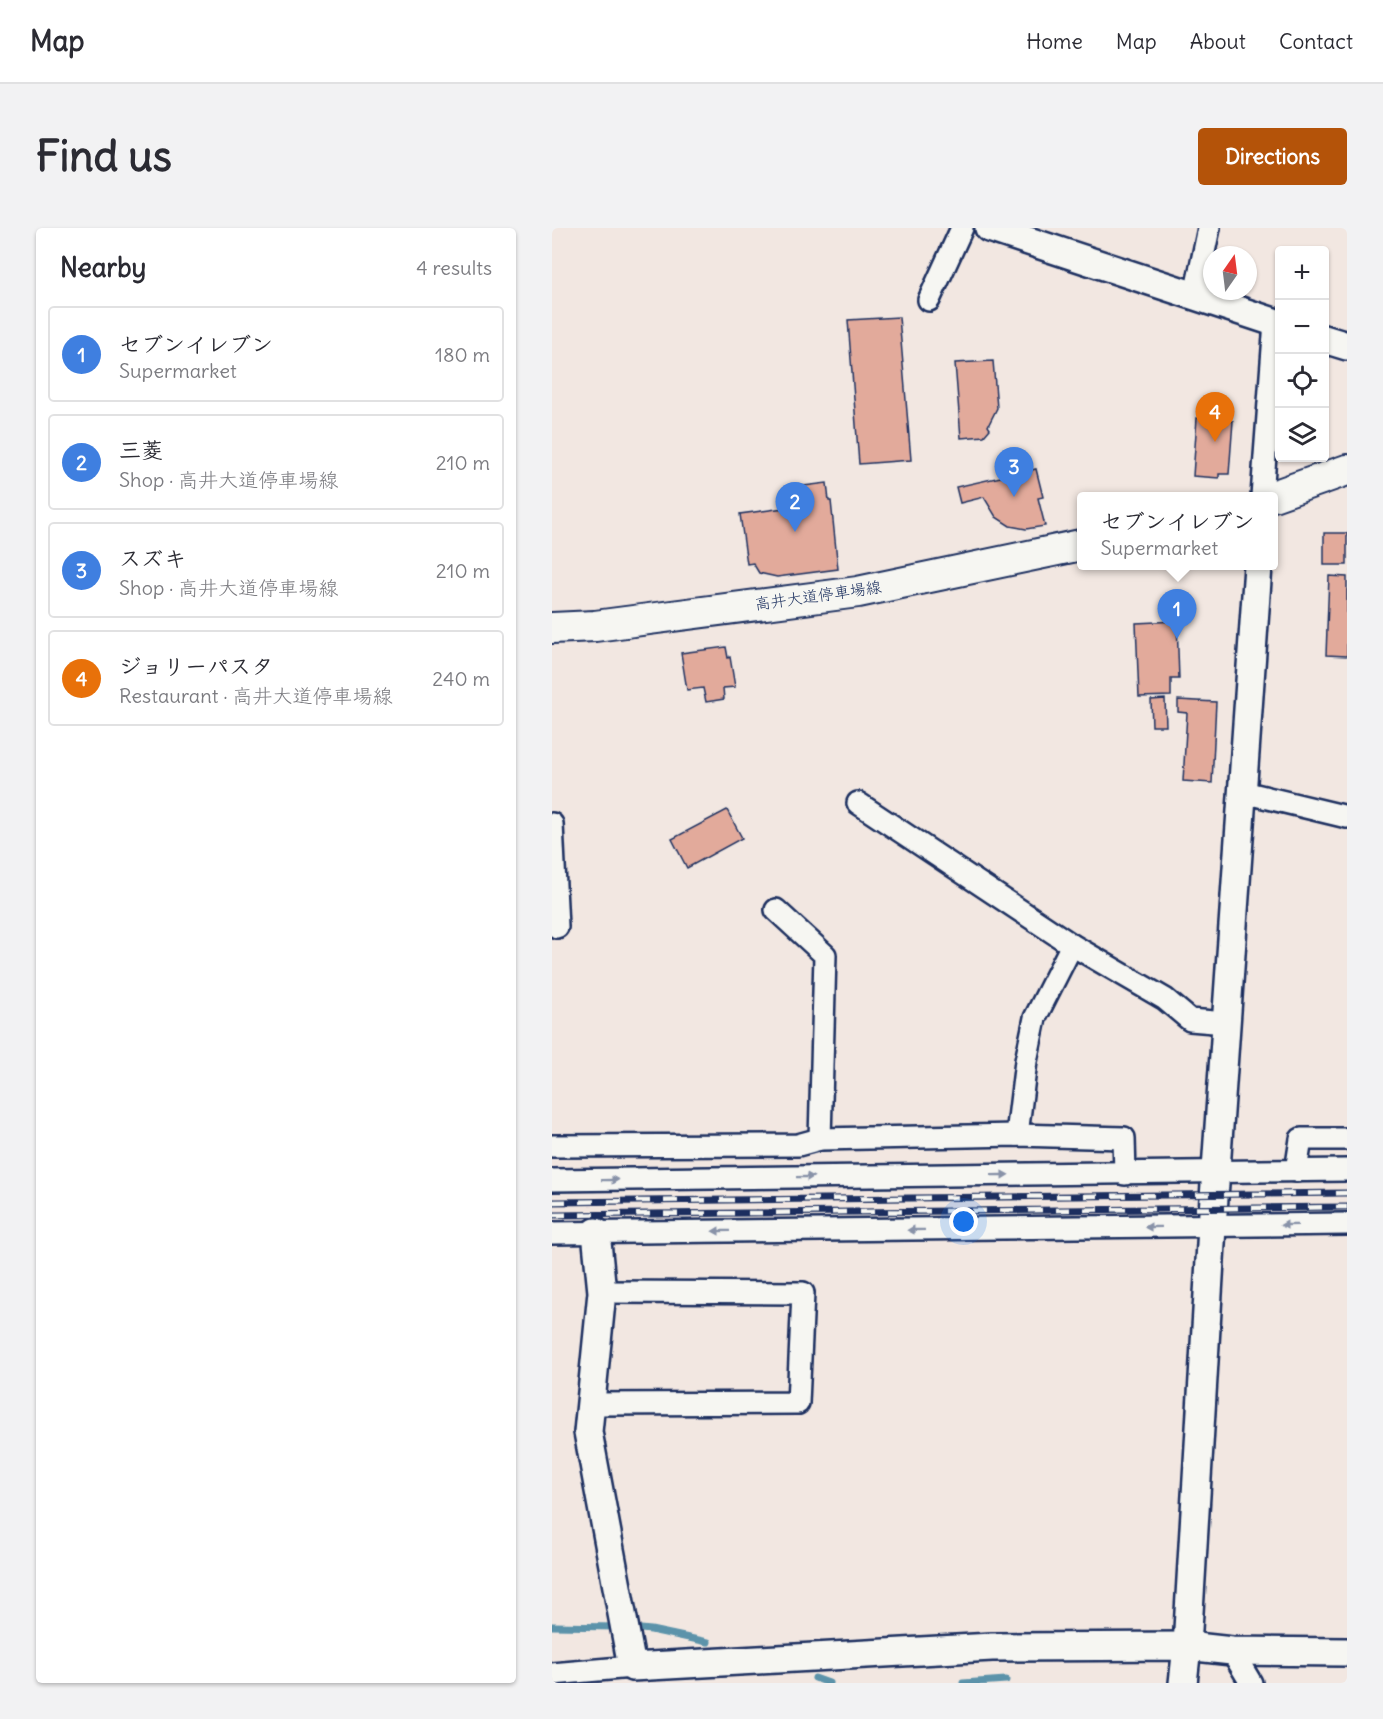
<!DOCTYPE html>
<html lang="en">
<head>
<meta charset="utf-8">
<style>
  :root { --surface:#fff; --page:#f2f2f3; --text:#2b2b33; --muted:#7c7c81; --line:#e1e1e2; --accent:#b45309 }
  body { margin:0; font-family:Delius,"Klee One",sans-serif; background:var(--page); color:var(--text) }
  .controls { position:absolute; right:18px; top:18px; display:grid; overflow:hidden; border-radius:6px; box-shadow:0 2px 4px #0004 }
  .controls button { width:54px; height:54px; display:grid; place-items:center; padding:0; border:0; border-bottom:2px solid var(--line); background:var(--surface); color:var(--text); font:30px sans-serif }
  .compass { position:absolute; left:651px; top:18px; width:54px; height:54px; border-radius:50%; background:var(--surface); box-shadow:0 2px 4px #0004; rotate:14deg }
  .you { position:absolute; left:412px; top:994px; width:21px; height:21px; margin:-15px; border:4px solid #fff; border-radius:50%; background:#1a73e8; box-shadow:0 0 0 9px #1a73e833 }
  .badge { display:grid; place-items:center; width:39px; height:39px; border-radius:50%; background:var(--accent); color:#fff; font-size:20px; font-weight:700 }
  .pin { position:absolute; translate:-50% -50px; filter:drop-shadow(0 2px 3px #0008) }
  .pin::after { content:''; position:absolute; top:32px; width:21px; height:18px; background:inherit; clip-path:polygon(0 0,100% 0,50% 100%) }
  .popup { position:absolute; left:525px; top:264px; width:201px; height:78px; box-sizing:border-box; display:grid; place-content:center; border-radius:6px; background:var(--surface); filter:drop-shadow(0 2px 4px #0005); font-size:20px; white-space:nowrap; color:var(--muted) }
  .popup b { font-size:22px; color:var(--text) }
  .popup::after { content:''; position:absolute; left:50%; top:100%; margin-left:-12px; border:12px solid transparent; border-top-color:var(--surface) }
  .list { margin:0; padding:0; list-style:none }
  h2 { display:flex; justify-content:space-between; align-items:center; height:78px; margin:0; padding:0 24px; font-size:26px }
  h2 small { font-size:20px; font-weight:400; color:var(--muted) }
  .list li { display:grid; grid-template-columns:39px 1fr auto; gap:18px; align-items:center; box-sizing:border-box; height:96px; margin:0 12px 12px; padding:0 12px; border:2px solid var(--line); border-radius:6px }
  .list b { display:block; font-size:22px; white-space:nowrap }
  .list p { margin:0; font-size:20px; white-space:nowrap; color:var(--muted) }
  .list em { font-size:20px; font-style:normal; color:var(--muted) }
  .icon { flex:none; width:33px; height:33px; fill:none; stroke:currentColor; stroke-width:2; stroke-linecap:round; stroke-linejoin:round }
  .map { position:relative; flex:none; width:795px; height:1455px; overflow:hidden; border-radius:6px }
  header { display:flex; align-items:center; gap:36px; box-sizing:border-box; height:84px; padding:0 30px; background:var(--surface); border-bottom:2px solid var(--line) }
  header strong { font-size:28px }
  nav { display:flex; gap:33px; margin-inline-start:auto; font-size:21px }
  .intro { display:flex; align-items:center; justify-content:space-between; box-sizing:border-box; height:144px; padding:0 36px }
  h1 { margin:0; font-size:42px }
  .button { padding:15px 27px; border-radius:6px; background:var(--accent); color:#fff; font-size:21px; font-weight:700 }
  main { display:flex; gap:36px; padding:0 36px }
  aside { flex:1; background:var(--surface); border-radius:6px; box-shadow:0 2px 4px #0004 }
  .map>svg:first-child { display:block }
</style>
</head>
<body>
<header>
<strong>Map</strong>
<nav><a>Home</a><a>Map</a><a>About</a><a>Contact</a></nav>
</header>
<div class="intro"><h1>Find us</h1><a class="button">Directions</a></div>
<main>
<aside>
<h2>Nearby<small>4 results</small></h2>
<ul class="list">
<li><span class="badge" style="background:#3f7fe0">1</span><div><b>セブンイレブン</b><p>Supermarket</p></div><em>180 m</em></li>
<li><span class="badge" style="background:#3f7fe0">2</span><div><b>三菱</b><p>Shop · 高井大道停車場線</p></div><em>210 m</em></li>
<li><span class="badge" style="background:#3f7fe0">3</span><div><b>スズキ</b><p>Shop · 高井大道停車場線</p></div><em>210 m</em></li>
<li><span class="badge" style="background:#e8710a">4</span><div><b>ジョリーパスタ</b><p>Restaurant · 高井大道停車場線</p></div><em>240 m</em></li>
</ul>
</aside>
<div class="map">
<svg width="795" height="1455" viewBox="0 0 795 1455">
  <rect width="100%" height="100%" fill="#f2e7e1"/>
  <filter id="ink" filterUnits="userSpaceOnUse"><feTurbulence type="fractalNoise" baseFrequency=".0167" numOctaves="2"/><feDisplacementMap in="SourceGraphic" scale="12" xChannelSelector="R" yChannelSelector="G"/><feConvolveMatrix kernelMatrix="1 2 1 2 8 2 1 2 1" color-interpolation-filters="sRGB"/></filter>
  <g filter="url(#ink)">
    <g fill="none" stroke-linecap="round" stroke-linejoin="round">
      <g stroke="#5b93aa" stroke-width="7">
        <path d="M0 1398 65 1399"/>
        <path d="M79 1400 99 1402 156 1414"/>
        <path d="M263 1450 277 1455"/>
        <path d="M411 1455 454 1452"/>
      </g>
    </g>
    <g fill="#e2aa9b" stroke="#1b2f5e" stroke-width="1.5">
      <path d="M347 89 359 232 307 236 296 92Z"/>
      <path d="M441 133 445 180 436 198 438 201 432 208 409 210 403 135Z"/>
      <path d="M645 190 681 193 677 246H667V250L641 248Z"/>
      <path d="M484 241 491 269 486 270 493 298 474 301 458 298 444 289 432 269 408 275 404 259Z"/>
      <path d="M275 255 277 273H279L286 341 225 349 207 345 201 335 195 336 188 286 239 279 236 260Z"/>
      <rect x="772" y="305" width="23" height="32"/>
      <path d="M777 348 795 349V428L774 427Z"/>
      <path d="M625 393 627 451H619V468L587 469 584 395Z"/>
      <path d="M174 419 176 430 178 429 183 459 171 460 172 471 154 474 151 460 135 462 129 425Z"/>
      <path d="M613 471 614 498H600L599 472Z"/>
      <path d="M626 472 664 474 660 555 631 553 635 485 626 484Z"/>
      <path d="M175 582 190 610 135 640 120 611Z"/>
    </g>
    <g fill="none" stroke-linecap="round" stroke-linejoin="round">
      <g stroke="#1b2f5e" stroke-width="26">
        <g id="minor">
          <path d="M643 67 657 0"/>
          <path d="M377 72 410 0"/>
          <path d="M710 268 723 94"/>
          <path d="M691 564 795 589"/>
          <path d="M306 575 520 717 613 771 638 792 674 795"/>
          <path d="M0 596 5 699"/>
          <path d="M224 682 273 727 268 911"/>
          <path d="M465 907 474 833 483 790 520 717"/>
          <path d="M0 918 246 917 268 911 465 907 572 910 573 946"/>
          <path d="M744 943 749 911H795"/>
          <path d="M0 952 795 942"/>
          <path d="M0 1005 795 996"/>
          <path d="M39 1176 246 1175 251 1065 50 1064"/>
          <path d="M680 1423 699 1455"/>
          <path d="M0 1446 80 1439"/>
        </g>
      </g>
      <g stroke="#1b2f5e" stroke-width="32">
        <g id="tertiary">
          <path d="M437 0 728 96"/>
          <path d="M772 111 795 118"/>
          <path d="M44 1004 50 1064 36 1204 80 1439 440 1419 635 1418 680 1423 795 1424"/>
          <path d="M631 1455 635 1418 660 999 706 338"/>
        </g>
      </g>
      <g stroke="#1b2f5e" stroke-width="34">
        <g id="secondary">
          <path d="M721 268 795 242"/>
          <path d="M0 400 43 398 306 364 529 317"/>
        </g>
      </g>
      <use href="#minor" stroke="#f6f6f2" stroke-width="21"/>
      <use href="#tertiary" stroke="#f6f6f2" stroke-width="27"/>
      <use href="#secondary" stroke="#f6f6f2" stroke-width="30"/>
      <g stroke="#1b2f5e" stroke-width="7">
        <g id="rail">
          <path d="M0 974 795 965"/>
          <path d="M0 987 795 979"/>
        </g>
      </g>
      <use href="#rail" stroke="#f6f6f2" stroke-width="4.5" stroke-dasharray="14" stroke-linecap="butt"/>
    </g>
    <defs><path id="oneway-solid" d="M-6-.8H1V-3.2L6.5 0L1 3.2V.8H-6Z" transform="scale(1.5)"/></defs>
    <g fill="#8892a8">
      <use href="#oneway-solid" transform="translate(448 947) rotate(-1)"/>
      <use href="#oneway-solid" transform="translate(253 949) rotate(-1)"/>
      <use href="#oneway-solid" transform="translate(58 952) rotate(-1)"/>
      <use href="#oneway-solid" transform="translate(737 997) rotate(179)"/>
      <use href="#oneway-solid" transform="translate(601 999) rotate(179)"/>
      <use href="#oneway-solid" transform="translate(364 1002) rotate(179)"/>
      <use href="#oneway-solid" transform="translate(169 1003) rotate(179)"/>
    </g>
  </g>
  <g text-anchor="middle" stroke-width="6" stroke-linejoin="round" paint-order="stroke">
    <g font-size="16" fill="#1b2f5e" stroke="#f6f6f2">
      <text transform="translate(266 367) rotate(-8)" y="6">高井大道停車場線</text>
    </g>
  </g>
</svg>
<div class="controls">
<button>+</button>
<button>−</button>
<button><svg class="icon" aria-label="locate" viewBox="0 0 24 24"><circle cx="12" cy="12" r="6"/><path d="M12 2v4M12 18v4M2 12h4M18 12h4"/></svg></button>
<button><svg class="icon" aria-label="layers" viewBox="0 0 24 24"><path d="M12 4l9 5-9 5-9-5zM3 14l9 5 9-5"/></svg></button>
</div>
<svg class="compass" viewBox="-18 -18 36 36"><path d="M0-13l5 13h-10z" fill="#e53935"/><path d="M0 13l5-13h-10z" fill="#7c7c81"/></svg>
<div class="you"></div>
<div class="pin badge" style="left:625px;top:411px;background:#3f7fe0">1</div>
<div class="popup"><b>セブンイレブン</b>Supermarket</div>
<div class="pin badge" style="left:243px;top:304px;background:#3f7fe0">2</div>
<div class="pin badge" style="left:462px;top:269px;background:#3f7fe0">3</div>
<div class="pin badge" style="left:663px;top:214px;background:#e8710a">4</div>
</div>
</main>
</body>
</html>
